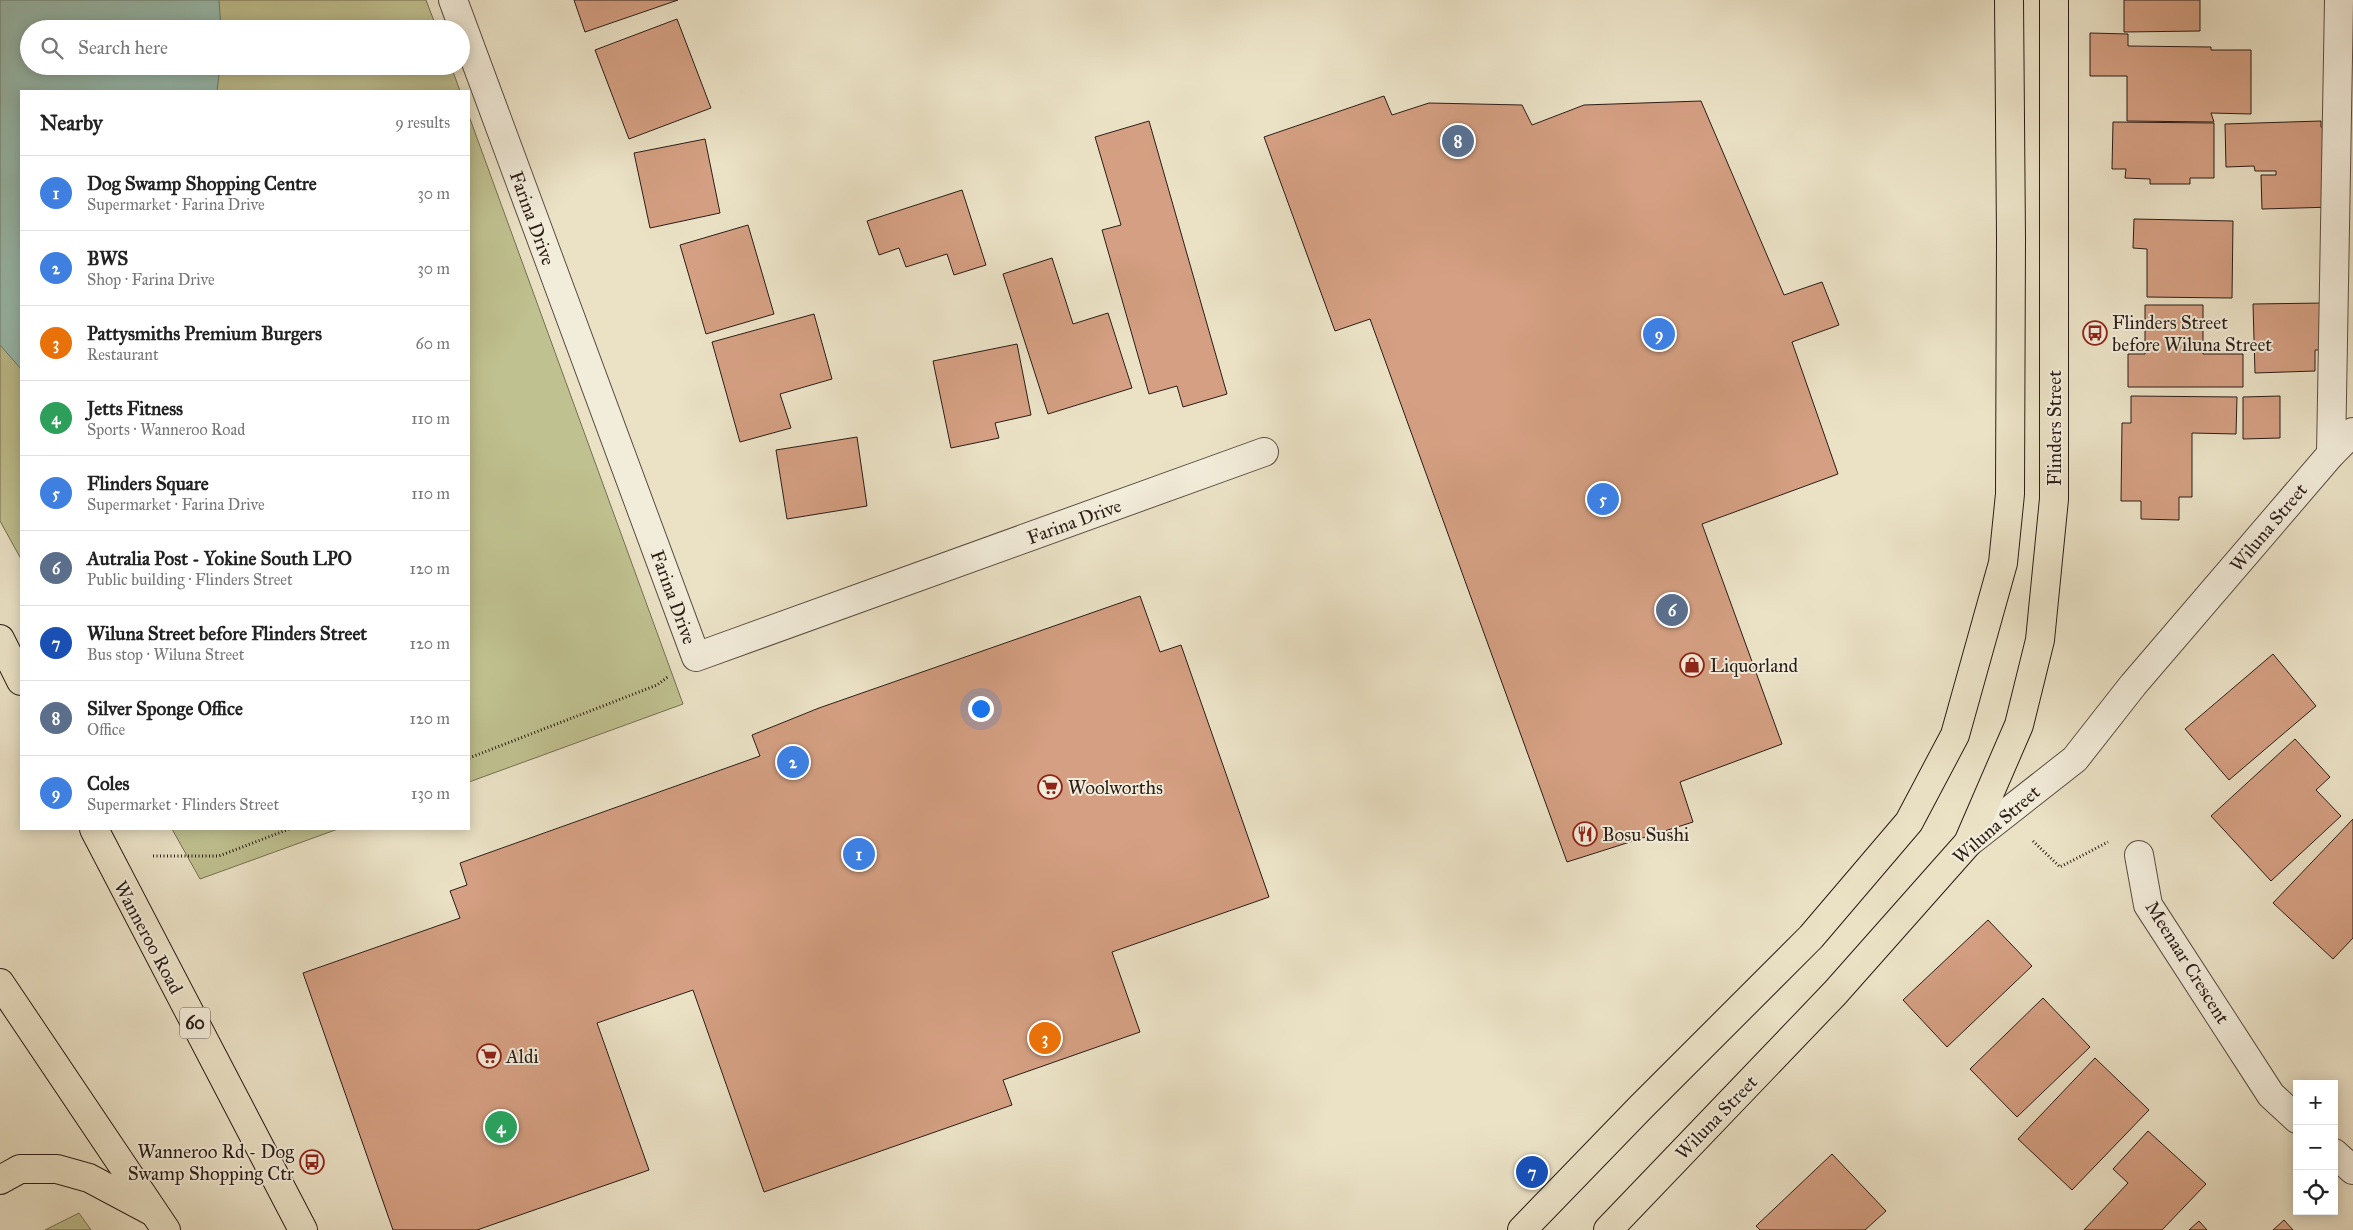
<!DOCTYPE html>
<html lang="en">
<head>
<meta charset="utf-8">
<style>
  :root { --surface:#fff; --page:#f2f2f2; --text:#222; --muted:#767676; --line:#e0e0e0; --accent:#8f2418 }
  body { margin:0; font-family:"IM FELL Great Primer",serif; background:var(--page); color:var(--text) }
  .controls { position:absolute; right:15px; bottom:15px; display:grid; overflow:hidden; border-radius:0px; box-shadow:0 2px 12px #0003 }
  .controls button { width:45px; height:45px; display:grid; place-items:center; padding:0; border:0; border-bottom:1px solid var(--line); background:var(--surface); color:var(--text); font:25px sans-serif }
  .you { position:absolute; left:980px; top:708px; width:18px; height:18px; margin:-12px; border:4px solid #fff; border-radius:50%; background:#1a73e8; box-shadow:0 0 0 8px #1a73e833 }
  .badge { display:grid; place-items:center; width:32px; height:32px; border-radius:50%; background:var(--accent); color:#fff; font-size:16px; font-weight:700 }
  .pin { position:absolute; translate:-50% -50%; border:2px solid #fff; box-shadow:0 1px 5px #0006 }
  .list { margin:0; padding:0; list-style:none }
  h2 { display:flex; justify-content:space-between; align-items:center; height:65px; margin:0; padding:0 20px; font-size:21px }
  h2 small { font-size:16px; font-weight:400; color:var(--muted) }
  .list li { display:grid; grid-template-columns:32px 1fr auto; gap:15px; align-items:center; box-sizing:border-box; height:75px; padding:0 20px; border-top:1px solid var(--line) }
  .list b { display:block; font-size:19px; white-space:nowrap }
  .list p { margin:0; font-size:16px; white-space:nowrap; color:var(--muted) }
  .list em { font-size:16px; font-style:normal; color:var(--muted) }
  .icon { flex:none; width:28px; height:28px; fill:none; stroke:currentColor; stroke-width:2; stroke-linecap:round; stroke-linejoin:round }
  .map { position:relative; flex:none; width:2353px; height:1230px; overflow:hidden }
  .search { position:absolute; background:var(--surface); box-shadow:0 2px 12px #0003; left:20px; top:20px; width:450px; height:55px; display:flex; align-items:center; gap:12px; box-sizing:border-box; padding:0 18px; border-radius:28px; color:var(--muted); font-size:19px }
  .panel { position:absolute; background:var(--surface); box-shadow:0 2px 12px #0003; left:20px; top:90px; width:450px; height:740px; border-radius:0px }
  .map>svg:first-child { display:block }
</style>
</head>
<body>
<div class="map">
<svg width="2353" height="1230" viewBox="0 0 2353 1230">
  <rect width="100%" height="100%" fill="#ebe2c6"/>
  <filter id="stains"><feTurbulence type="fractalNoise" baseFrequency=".004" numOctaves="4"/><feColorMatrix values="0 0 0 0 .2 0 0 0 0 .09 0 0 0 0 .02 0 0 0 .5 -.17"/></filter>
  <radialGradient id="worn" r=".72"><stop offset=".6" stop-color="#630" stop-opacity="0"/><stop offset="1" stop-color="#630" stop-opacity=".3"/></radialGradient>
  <g fill="#c0c190" stroke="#766f54">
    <path d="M0 0H426L437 29H29V66H451L460 91H21V559L0 521Z"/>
    <path d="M469 116 683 704 469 782Z"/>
    <path d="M172 829H338L200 879Z"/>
    <path d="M79 1213 91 1230H45Z"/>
  </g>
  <path fill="#99beb1" stroke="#6d7e73" d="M0 0H219L221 29H29V66H220L217 91H21V369L0 345Z"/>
  <g fill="#d49f82" stroke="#2b1d17">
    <path d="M574 0H678L585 32Z"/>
    <path d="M2124 0H2200V31L2124 32Z"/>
    <path d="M677 19 711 108 629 139 595 50Z"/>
    <path d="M2090 33 2128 34V46L2211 47V50H2251V114L2211 113 2214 122 2127 121V76H2090Z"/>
    <path d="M1384 96 1392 115 1429 103 1522 105 1532 125 1584 105 1701 101 1784 295 1822 282 1839 325 1792 342 1838 474 1702 524 1782 744 1680 782 1693 822 1567 862 1370 319 1335 331 1264 137Z"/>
    <path d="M1149 121 1227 394 1183 407 1177 386 1149 394 1102 230 1121 225 1095 137Z"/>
    <path d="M2321 121V127H2325L2334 207 2262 209 2261 175H2276V171H2255L2254 166 2226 167 2225 124Z"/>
    <path d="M2113 122 2214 123V178H2190V184H2150V179L2125 178 2126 169H2112Z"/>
    <path d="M705 139 720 213 650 228 634 153Z"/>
    <path d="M962 190 986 265 954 275 947 254 906 267 899 248 879 255 867 221Z"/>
    <path d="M2134 219 2233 221 2232 298 2147 297V249L2133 248Z"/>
    <path d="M748 225 774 314 706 334 680 245Z"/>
    <path d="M1052 258 1073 324 1108 313 1132 388 1048 414 1003 274Z"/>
    <path d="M2324 303 2325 350H2315V371L2255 373 2253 304Z"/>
    <path d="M2145 305H2203V354H2243V387H2128V354H2145Z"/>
    <path d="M814 314 832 379 780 394 791 428 740 442 712 342Z"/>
    <path d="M1017 344 1031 415 995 423 999 438 951 448 933 361Z"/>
    <path d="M2131 396 2237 397 2236 434 2192 433V497H2179V520L2141 519V501H2121L2122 423H2131Z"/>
    <path d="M2280 396V438L2243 439V397Z"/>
    <path d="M857 437 867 506 787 519 776 450Z"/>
    <path d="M1140 596 1160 652 1181 645 1269 897 1112 952 1140 1032 1003 1080 1012 1105 764 1192 693 990 597 1023 649 1170 477 1230H393L303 973 460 918 450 891 467 885 460 863 760 756 752 735 819 708Z"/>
    <path d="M2273 654 2316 706 2229 780 2185 729Z"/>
    <path d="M2295 739 2330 777 2316 790 2341 816 2271 881 2211 816Z"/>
    <path d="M2353 819V938L2333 959 2273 903Z"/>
    <path d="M1988 920 2032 966 1947 1047 1903 1000Z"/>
    <path d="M2043 998 2090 1047 2017 1117 1970 1069Z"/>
    <path d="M2095 1058 2149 1110 2072 1190 2018 1139Z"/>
    <path d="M2148 1131 2206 1184 2162 1230H2084L2128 1183 2113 1169Z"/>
    <path d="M1832 1154 1886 1211 1865 1230H1760L1756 1226Z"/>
    <path d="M2284 1220 2293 1230H2273Z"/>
    <path d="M2199 1221 2207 1230H2189Z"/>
  </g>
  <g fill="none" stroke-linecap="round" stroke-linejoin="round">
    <g stroke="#5b4e43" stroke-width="30">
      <g id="minor">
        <path d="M453 0 696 657 1264 452"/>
        <path d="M2331 454 2339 0"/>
        <path d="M1968 843 2075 759 2133 685 2331 454 2353 432"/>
        <path d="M2139 855 2148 905 2271 1095 2297 1119"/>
        <path d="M2334 1153 2353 1170"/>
      </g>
    </g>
    <g stroke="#2b1d17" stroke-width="30">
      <g id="major">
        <path d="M1522 1230 1641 1107 1811 937 1909 822 1955 735 2003 563 2010 494 2011 238 2009 0"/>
        <path d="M1608 1230 1835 993 1968 843 2019 725 2040 640 2054 499V0"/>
      </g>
    </g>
    <g stroke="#2b1d17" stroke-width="30">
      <g id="highway">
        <path d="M0 639 21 681"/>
        <path d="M94 829 303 1230"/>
        <path d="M0 983 166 1230"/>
        <path d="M0 1180 20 1169H57L89 1178 151 1211"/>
      </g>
    </g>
    <g stroke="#2b1d17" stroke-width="3" stroke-dasharray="1 2.5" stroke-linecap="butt">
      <path d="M469 758 657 685 669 676"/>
      <path d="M2033 841 2060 867 2108 842"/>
      <path d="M153 856H219L289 829"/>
    </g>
    <use href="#minor" stroke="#f2ecda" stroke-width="28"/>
    <use href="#major" stroke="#ebe2c6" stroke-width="28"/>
    <use href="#highway" stroke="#ebe2c6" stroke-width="28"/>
  </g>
  <defs>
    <g id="bus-ring" transform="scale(1.25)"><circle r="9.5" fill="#f2ecda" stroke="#8f2418" stroke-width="1.5"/><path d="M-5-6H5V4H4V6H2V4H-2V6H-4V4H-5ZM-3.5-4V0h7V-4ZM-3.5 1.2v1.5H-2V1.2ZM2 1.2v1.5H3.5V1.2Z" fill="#8f2418"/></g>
    <g id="shop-ring" transform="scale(1.25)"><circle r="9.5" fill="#f2ecda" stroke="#8f2418" stroke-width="1.5"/><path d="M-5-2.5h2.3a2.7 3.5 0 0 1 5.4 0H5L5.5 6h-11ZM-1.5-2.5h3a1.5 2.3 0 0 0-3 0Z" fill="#8f2418"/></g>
    <g id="supermarket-ring" transform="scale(1.25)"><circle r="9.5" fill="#f2ecda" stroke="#8f2418" stroke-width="1.5"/><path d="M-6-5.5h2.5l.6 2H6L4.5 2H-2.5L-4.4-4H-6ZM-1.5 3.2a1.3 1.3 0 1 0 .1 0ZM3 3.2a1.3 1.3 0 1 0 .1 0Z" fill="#8f2418"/></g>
    <g id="restaurant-ring" transform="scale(1.25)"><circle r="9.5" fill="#f2ecda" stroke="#8f2418" stroke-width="1.5"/><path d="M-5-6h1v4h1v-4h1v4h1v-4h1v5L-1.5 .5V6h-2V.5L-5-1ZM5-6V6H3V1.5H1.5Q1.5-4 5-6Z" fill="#8f2418"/></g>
  </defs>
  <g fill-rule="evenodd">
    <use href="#bus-ring" x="2095" y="333"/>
    <use href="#shop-ring" x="1692" y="665"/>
    <use href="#supermarket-ring" x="1050" y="787"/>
    <use href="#restaurant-ring" x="1585" y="834"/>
    <use href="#supermarket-ring" x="489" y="1056"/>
    <use href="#bus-ring" x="312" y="1162"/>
  </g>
  <g text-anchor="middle" stroke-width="4" stroke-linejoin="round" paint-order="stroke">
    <rect fill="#f2ecda" stroke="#675b52" stroke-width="1" x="180" y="1007.5" width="30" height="31" rx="4"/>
    <g font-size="18" font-weight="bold" fill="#2b1d17">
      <text x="195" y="1029">60</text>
    </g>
    <g font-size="19" fill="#2b1d17" stroke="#f2ecda">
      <text transform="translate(533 218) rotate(70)" y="7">Farina Drive</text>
      <text transform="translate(2054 428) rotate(-90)" y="7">Flinders Street</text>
      <text transform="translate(1074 521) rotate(-20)" y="7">Farina Drive</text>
      <text transform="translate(2268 527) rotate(-50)" y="7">Wiluna Street</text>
      <text transform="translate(674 597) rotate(70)" y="7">Farina Drive</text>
      <text transform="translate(1996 824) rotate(-41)" y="7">Wiluna Street</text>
      <text transform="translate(149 937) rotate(62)" y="7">Wanneroo Road</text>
      <text transform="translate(2188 962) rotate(58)" y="7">Meenaar Crescent</text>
      <text transform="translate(1716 1117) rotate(-46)" y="7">Wiluna Street</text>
    </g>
    <g font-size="19" fill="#2b1d17" stroke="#f2ecda" text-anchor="start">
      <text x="2112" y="329">Flinders Street<tspan x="2112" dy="22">before Wiluna Street</tspan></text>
      <text x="1710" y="672">Liquorland</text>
      <text x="1068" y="794">Woolworths</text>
      <text x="1602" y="841">Bosu Sushi</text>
      <text x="506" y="1063">Aldi</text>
      <text x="294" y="1158" text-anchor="end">Wanneroo Rd - Dog<tspan x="294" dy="22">Swamp Shopping Ctr</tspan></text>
    </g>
  </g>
  <rect width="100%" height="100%" filter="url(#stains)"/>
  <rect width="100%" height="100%" fill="url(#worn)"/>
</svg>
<div class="controls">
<button>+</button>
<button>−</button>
<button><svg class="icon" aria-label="locate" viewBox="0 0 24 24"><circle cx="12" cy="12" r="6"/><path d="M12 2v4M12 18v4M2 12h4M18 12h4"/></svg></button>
</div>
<div class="you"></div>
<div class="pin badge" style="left:859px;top:854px;background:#3f7fe0">1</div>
<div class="pin badge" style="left:793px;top:762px;background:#3f7fe0">2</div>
<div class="pin badge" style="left:1045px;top:1038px;background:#e8710a">3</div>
<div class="pin badge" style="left:501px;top:1127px;background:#2e9e5b">4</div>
<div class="pin badge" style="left:1603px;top:499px;background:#3f7fe0">5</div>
<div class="pin badge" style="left:1672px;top:610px;background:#5c6f8a">6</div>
<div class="pin badge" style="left:1532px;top:1172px;background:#1a4fb4">7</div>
<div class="pin badge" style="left:1458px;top:141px;background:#5c6f8a">8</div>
<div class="pin badge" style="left:1659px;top:334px;background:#3f7fe0">9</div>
<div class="search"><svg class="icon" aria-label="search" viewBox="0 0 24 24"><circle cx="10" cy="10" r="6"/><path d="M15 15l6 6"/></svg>Search here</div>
<section class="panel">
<h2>Nearby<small>9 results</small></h2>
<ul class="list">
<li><span class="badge" style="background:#3f7fe0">1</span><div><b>Dog Swamp Shopping Centre</b><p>Supermarket · Farina Drive</p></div><em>30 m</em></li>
<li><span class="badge" style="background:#3f7fe0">2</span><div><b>BWS</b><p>Shop · Farina Drive</p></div><em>30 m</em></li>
<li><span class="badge" style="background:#e8710a">3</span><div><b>Pattysmiths Premium Burgers</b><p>Restaurant</p></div><em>60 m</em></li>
<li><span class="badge" style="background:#2e9e5b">4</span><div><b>Jetts Fitness</b><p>Sports · Wanneroo Road</p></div><em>110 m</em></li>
<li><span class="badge" style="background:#3f7fe0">5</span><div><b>Flinders Square</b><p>Supermarket · Farina Drive</p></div><em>110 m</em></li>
<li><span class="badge" style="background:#5c6f8a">6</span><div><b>Autralia Post - Yokine South LPO</b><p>Public building · Flinders Street</p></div><em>120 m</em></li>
<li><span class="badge" style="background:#1a4fb4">7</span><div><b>Wiluna Street before Flinders Street</b><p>Bus stop · Wiluna Street</p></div><em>120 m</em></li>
<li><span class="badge" style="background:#5c6f8a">8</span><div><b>Silver Sponge Office</b><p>Office</p></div><em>120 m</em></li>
<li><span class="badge" style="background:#3f7fe0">9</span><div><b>Coles</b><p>Supermarket · Flinders Street</p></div><em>130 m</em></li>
</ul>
</section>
</div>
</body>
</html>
